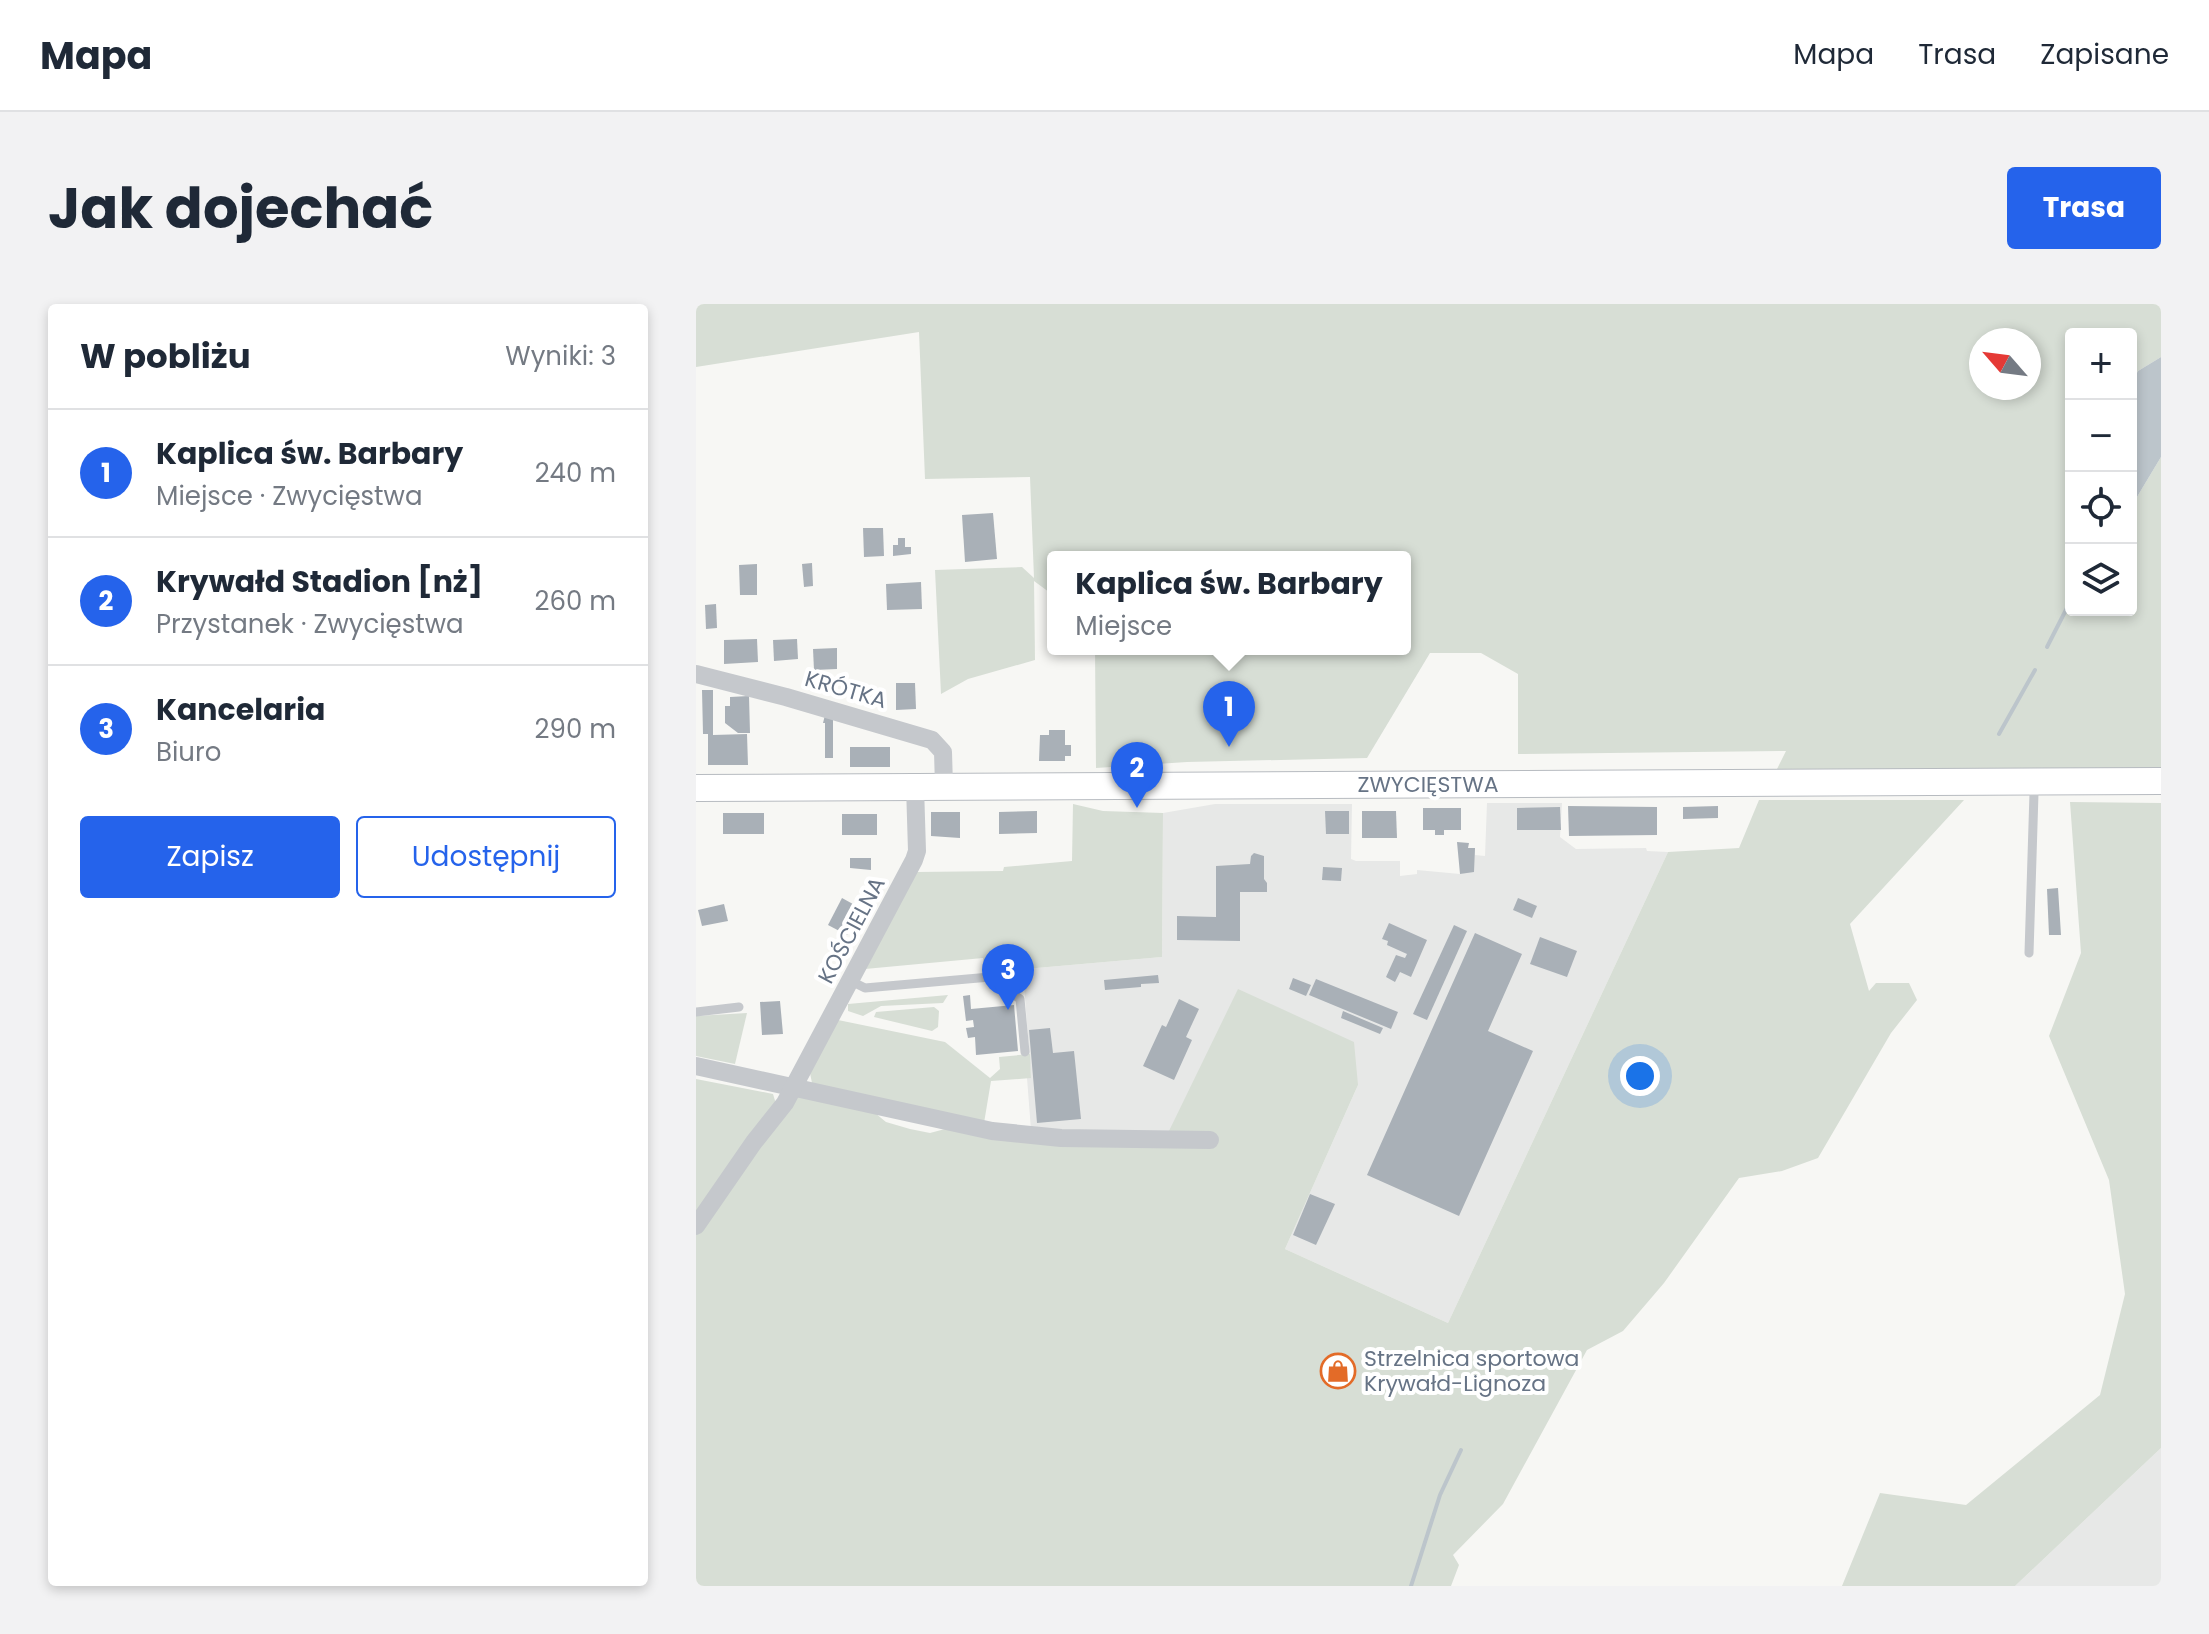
<!DOCTYPE html>
<html lang="pl">
<head>
<meta charset="utf-8">
<style>
  :root { --surface:#fff; --page:#f2f2f3; --text:#1f2937; --muted:#747a83; --line:#e0e1e3; --accent:#2563eb }
  body { margin:0; font-family:Poppins,sans-serif; background:var(--page); color:var(--text) }
  .controls { position:absolute; right:24px; top:24px; display:grid; overflow:hidden; border-radius:8px; box-shadow:0 4px 12px #0003 }
  .controls button { width:72px; height:72px; display:grid; place-items:center; padding:0; border:0; border-bottom:2px solid var(--line); background:var(--surface); color:var(--text); font:40px sans-serif }
  .compass { position:absolute; left:1273px; top:24px; width:72px; height:72px; border-radius:50%; background:var(--surface); box-shadow:0 4px 12px #0003; rotate:298deg }
  .you { position:absolute; left:944px; top:772px; width:28px; height:28px; margin:-20px; border:6px solid #fff; border-radius:50%; background:#1a73e8; box-shadow:0 0 0 12px #1a73e833 }
  .badge { display:grid; place-items:center; width:52px; height:52px; border-radius:50%; background:var(--accent); color:#fff; font-size:26px; font-weight:700 }
  .pin { position:absolute; translate:-50% -66px; filter:drop-shadow(0 2px 4px #0008) }
  .pin::after { content:''; position:absolute; top:42px; width:28px; height:24px; background:inherit; clip-path:polygon(0 0,100% 0,50% 100%) }
  .popup { position:absolute; left:351px; top:247px; width:364px; height:104px; box-sizing:border-box; display:grid; place-content:center; border-radius:8px; background:var(--surface); filter:drop-shadow(0 2px 6px #0005); font-size:26px; white-space:nowrap; color:var(--muted) }
  .popup b { font-size:30px; color:var(--text) }
  .popup::after { content:''; position:absolute; left:50%; top:100%; margin-left:-16px; border:16px solid transparent; border-top-color:var(--surface) }
  .list { margin:0; padding:0; list-style:none }
  h2 { display:flex; justify-content:space-between; align-items:center; height:104px; margin:0; padding:0 32px; font-size:34px }
  h2 small { font-size:26px; font-weight:400; color:var(--muted) }
  .list li { display:grid; grid-template-columns:52px 1fr auto; gap:24px; align-items:center; box-sizing:border-box; height:128px; padding:0 32px; border-top:2px solid var(--line) }
  .list b { display:block; font-size:30px; white-space:nowrap }
  .list p { margin:0; font-size:26px; white-space:nowrap; color:var(--muted) }
  .list em { font-size:26px; font-style:normal; color:var(--muted) }
  .actions { display:flex; gap:16px; padding:24px 32px }
  .actions a { flex:1; padding:18px 0; border:2px solid var(--accent); border-radius:8px; text-align:center; font-size:28px; color:var(--accent) }
  .actions .main { background:var(--accent); color:#fff }
  .icon { flex:none; width:44px; height:44px; fill:none; stroke:currentColor; stroke-width:2; stroke-linecap:round; stroke-linejoin:round }
  .map { position:relative; flex:none; width:1465px; height:1282px; overflow:hidden; border-radius:8px }
  header { display:flex; align-items:center; gap:48px; box-sizing:border-box; height:112px; padding:0 40px; background:var(--surface); border-bottom:2px solid var(--line) }
  header strong { font-size:38px }
  nav { display:flex; gap:44px; margin-inline-start:auto; font-size:28px }
  .intro { display:flex; align-items:center; justify-content:space-between; box-sizing:border-box; height:192px; padding:0 48px }
  h1 { margin:0; font-size:56px }
  .button { padding:20px 36px; border-radius:8px; background:var(--accent); color:#fff; font-size:28px; font-weight:700 }
  main { display:flex; gap:48px; padding:0 48px }
  aside { flex:1; background:var(--surface); border-radius:8px; box-shadow:0 4px 12px #0003 }
  .map>svg:first-child { display:block }
</style>
</head>
<body>
<header>
<strong>Mapa</strong>
<nav><a>Mapa</a><a>Trasa</a><a>Zapisane</a></nav>
</header>
<div class="intro"><h1>Jak dojechać</h1><a class="button">Trasa</a></div>
<main>
<aside>
<h2>W pobliżu<small>Wyniki: 3</small></h2>
<ul class="list">
<li><span class="badge">1</span><div><b>Kaplica św. Barbary</b><p>Miejsce · Zwycięstwa</p></div><em>240 m</em></li>
<li><span class="badge">2</span><div><b>Krywałd Stadion [nż]</b><p>Przystanek · Zwycięstwa</p></div><em>260 m</em></li>
<li><span class="badge">3</span><div><b>Kancelaria</b><p>Biuro</p></div><em>290 m</em></li>
</ul>
<div class="actions"><a class="main">Zapisz</a><a>Udostępnij</a></div>
</aside>
<div class="map">
<svg width="1465" height="1282" viewBox="0 0 1465 1282">
  <rect width="100%" height="100%" fill="#f7f7f4"/>
  <g fill="#e7e8e7">
    <path d="M791 499H866L864 533 880 545 950 544 951 547 972 548 752 1019 589 945 662 781 472 829 335 826 331 774 335 773 328 680 329 665 466 653 467 509 519 500H656L655 555 660 557H704V572L721 570V566L764 570 771 568 772 544H779V551L789 552Z"/>
    <path d="M1465 1144V1282H1319Z"/>
  </g>
  <g fill="#d7ded5" fill-rule="evenodd">
    <path d="M0 0H1465V53L1442 67 1435 79V30H1375V306H1435V203L1465 153V467L1078 471 1090 447 822 450V370L785 349H734L671 454 491 458 400 464 399 345H709V253H357V291L338 277 339 356 272 375 245 390 239 266 326 263 338 274 334 173 229 175 223 28 0 63ZM1285 36H1333V84H1285Z"/>
    <path d="M1063 496H1268L1154 620 1173 687 1180 679H1213L1221 696 1195 729 1122 854 1086 867 1043 874 968 979 927 1027 891 1046 807 1200 757 1251 763 1261 755 1282H0V931L100 792 179 809 190 818 214 825 234 829 249 825 472 829 542 685 658 738 662 781 589 945 752 1019 972 548 1043 544Z"/>
    <path d="M1374 498 1465 499V1144L1319 1282H1146L1184 1189 1270 1201 1404 1091 1429 990 1413 876 1353 732 1385 649Z"/>
    <path d="M377 500 407 507 467 509 466 653 329 665 328 680 316 684 301 674 310 662 299 672V667H293V662H288L287 654 169 665 221 568 307 567 308 563 376 557Z"/>
    <path d="M252 691 247 699 185 702 167 712 152 707V700Z"/>
    <path d="M238 703 243 707 242 723 236 727 178 713 180 708Z"/>
    <path d="M51 709 39 760 0 752V712Z"/>
    <path d="M142 716 249 738 294 774 304 765 303 753 334 750 335 774 295 777 288 819 116 779 114 769Z"/>
    <path d="M0 775 77 790 80 800 0 915Z"/>
  </g>
  <path fill="#bcc5cb" d="M1465 53V153L1435 203V79L1442 67Z"/>
  <g fill="none" stroke-linecap="round" stroke-linejoin="round">
    <g stroke="#bcc5cb" stroke-width="4">
      <path d="M1351 343 1375 296"/>
      <path d="M1303 430 1339 366"/>
      <path d="M715 1282 744 1191 765 1146"/>
    </g>
  </g>
  <g fill="#a9b0b7">
    <path d="M297 209 301 255 269 258 266 211Z"/>
    <path d="M167 224H187L188 252 168 253Z"/>
    <path d="M202 234H209V243H215V250L197 252V241H202Z"/>
    <path d="M116 259 117 282 108 283 106 260Z"/>
    <path d="M61 260V291H44L43 261Z"/>
    <path d="M225 278 226 305 191 306 190 280Z"/>
    <path d="M20 300 21 324 10 325 9 301Z"/>
    <path d="M61 335 62 358 28 360V336Z"/>
    <path d="M101 335 102 355 78 357 77 336Z"/>
    <path d="M141 344V365L118 366 117 345Z"/>
    <path d="M200 379H219L220 405 200 406Z"/>
    <path d="M6 386H17V431L51 430 52 461H12V430H7Z"/>
    <path d="M53 392 54 429H42L29 419V402H34V393Z"/>
    <path d="M129 411 137 414V454H129V419H127Z"/>
    <path d="M353 426H369V441H375V452H369V457H343L344 431H353Z"/>
    <rect x="154" y="443" width="40" height="20"/>
    <path d="M872 502 961 503V531L873 532Z"/>
    <path d="M1022 502V514L987 515V503Z"/>
    <path d="M864 503 865 526H821V504Z"/>
    <path d="M727 504H765V526H748V531H739V526H727Z"/>
    <path d="M341 507V529L303 530V508Z"/>
    <path d="M629 507H653V530H630Z"/>
    <path d="M666 507H700L701 534H666Z"/>
    <path d="M235 508H264V534L235 532Z"/>
    <rect x="27" y="509" width="41" height="21"/>
    <rect x="146" y="510" width="35" height="21"/>
    <path d="M761 538 773 539 772 544H779L778 568 764 570Z"/>
    <path d="M558 549 568 552V575L571 579V588H544V637L481 636V612L520 613V562L554 560 555 552Z"/>
    <path d="M154 554H175V566L154 564Z"/>
    <path d="M627 563 646 564 645 577 626 576Z"/>
    <path d="M1362 584 1365 631H1353L1351 585Z"/>
    <path d="M146 594 166 605 151 631 132 621Z"/>
    <path d="M822 594 841 602 836 614 817 606Z"/>
    <path d="M28 600 32 617 6 622 2 606Z"/>
    <path d="M693 619 731 636 715 673 704 668 699 678 690 673 700 651 709 654 711 650 691 641 692 637 686 635Z"/>
    <path d="M758 621 771 627 731 716 717 710Z"/>
    <path d="M779 629 826 650 792 727 837 747 763 912 671 871Z"/>
    <path d="M844 633 881 647 871 673 834 660Z"/>
    <path d="M462 671 463 679 445 680V683L409 686 408 676Z"/>
    <path d="M597 674 615 681 610 692 593 685Z"/>
    <path d="M620 675 702 708 695 725 613 691Z"/>
    <path d="M274 691 275 705 318 701 322 747 280 751 279 733 272 734 270 724 278 723 277 716 270 717 267 692Z"/>
    <path d="M483 695 503 705 490 733 496 736 478 776 447 762 466 721 470 723Z"/>
    <path d="M84 697 87 730 66 731 64 698Z"/>
    <path d="M647 707 687 724 684 730 645 714Z"/>
    <path d="M354 724 357 749 378 747 385 815 341 819 333 726Z"/>
    <path d="M614 890 639 900 620 941 597 931Z"/>
  </g>
  <g fill="none" stroke-linecap="round" stroke-linejoin="round">
    <g stroke="#b7bbc0" stroke-width="28">
      <path id="secondary" d="M0 484 1465 477"/>
    </g>
    <g stroke="#c5c8cc" stroke-width="9">
      <path d="M1333 649 1338 489 1335 481"/>
      <path d="M155 677 169 684 294 673 324 695 329 748"/>
      <path d="M0 708 43 703"/>
    </g>
    <g stroke="#c5c8cc" stroke-width="18">
      <path d="M0 370 90 393 236 436 247 448 248 482"/>
      <path d="M0 762 296 827 365 834 514 836"/>
      <path d="M0 922 58 838 89 799 218 556 221 547 219 482"/>
    </g>
    <use href="#secondary" stroke="#fff" stroke-width="26"/>
  </g>
  <defs>
    <g id="shop-ring" transform="scale(1.8)"><circle r="9.5" fill="#fff" stroke="#e36b28" stroke-width="1.5"/><path d="M-5-2.5h2.3a2.7 3.5 0 0 1 5.4 0H5L5.5 6h-11ZM-1.5-2.5h3a1.5 2.3 0 0 0-3 0Z" fill="#e36b28"/></g>
  </defs>
  <g fill-rule="evenodd">
    <use href="#shop-ring" x="642" y="1067"/>
  </g>
  <g text-anchor="middle" stroke-width="8" stroke-linejoin="round" paint-order="stroke">
    <g font-size="22" fill="#667385" stroke="#fff">
      <text transform="translate(150 385) rotate(16)" y="8">KRÓTKA</text>
      <text x="732" y="488">ZWYCIĘSTWA</text>
      <text transform="translate(155 626) rotate(-62)" y="8">KOŚCIELNA</text>
    </g>
    <g font-size="22" fill="#667385" stroke="#fff" text-anchor="start">
      <text x="668" y="1062">Strzelnica sportowa<tspan x="668" dy="25">Krywałd-Lignoza</tspan></text>
    </g>
  </g>
</svg>
<div class="controls">
<button>+</button>
<button>−</button>
<button><svg class="icon" aria-label="locate" viewBox="0 0 24 24"><circle cx="12" cy="12" r="6"/><path d="M12 2v4M12 18v4M2 12h4M18 12h4"/></svg></button>
<button><svg class="icon" aria-label="layers" viewBox="0 0 24 24"><path d="M12 4l9 5-9 5-9-5zM3 14l9 5 9-5"/></svg></button>
</div>
<svg class="compass" viewBox="-18 -18 36 36"><path d="M0-13l5 13h-10z" fill="#e53935"/><path d="M0 13l5-13h-10z" fill="#747a83"/></svg>
<div class="you"></div>
<div class="pin badge" style="left:533px;top:443px">1</div>
<div class="popup"><b>Kaplica św. Barbary</b>Miejsce</div>
<div class="pin badge" style="left:441px;top:504px">2</div>
<div class="pin badge" style="left:312px;top:706px">3</div>
</div>
</main>
</body>
</html>
